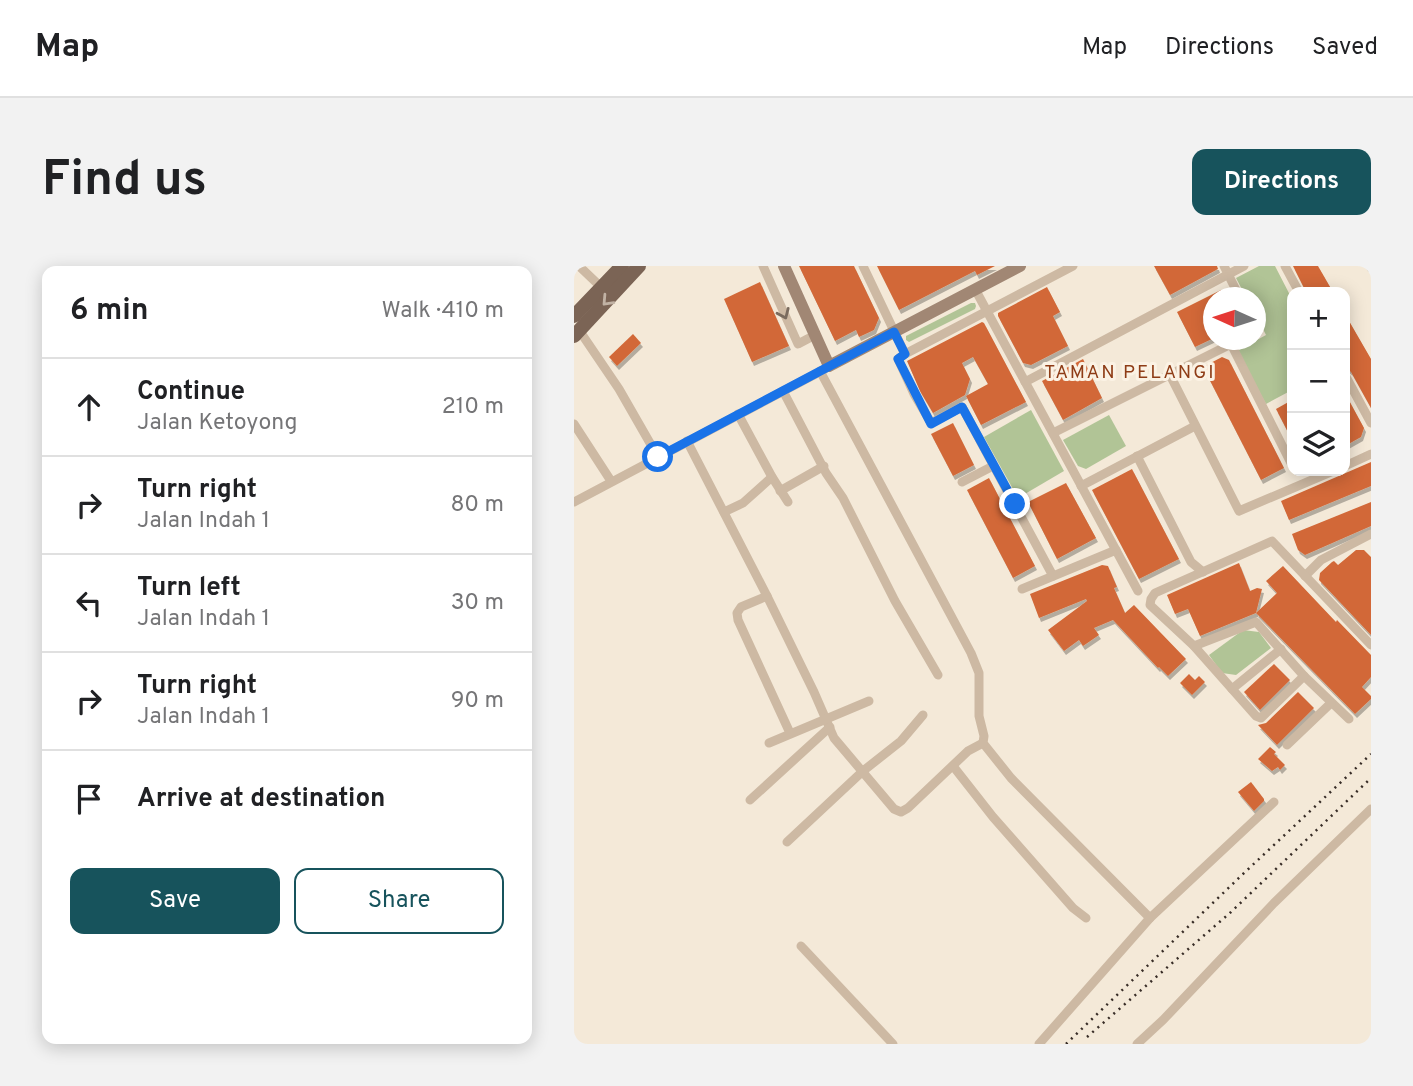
<!DOCTYPE html>
<html lang="en">
<head>
<meta charset="utf-8">
<style>
  :root { --surface:#fff; --page:#f2f2f2; --text:#202124; --muted:#757577; --line:#e0e0e0; --accent:#17535c }
  body { margin:0; font-family:Overpass,sans-serif; background:var(--page); color:var(--text) }
  .controls { position:absolute; right:21px; top:21px; display:grid; overflow:hidden; border-radius:14px; box-shadow:0 4px 18px #0003 }
  .controls button { width:63px; height:63px; display:grid; place-items:center; padding:0; border:0; border-bottom:2px solid var(--line); background:var(--surface); color:var(--text); font:35px sans-serif }
  .compass { position:absolute; left:629px; top:21px; width:63px; height:63px; border-radius:50%; background:var(--surface); box-shadow:0 4px 18px #0003; rotate:273deg }
  .stop { position:absolute; width:21px; height:21px; margin:-16px; border:5px solid #1a73e8; border-radius:50%; background:#fff }
  .stop.end { background:#1a73e8; border-color:#fff; box-shadow:0 2px 7px #0008 }
  .list { margin:0; padding:0; list-style:none }
  h2 { display:flex; justify-content:space-between; align-items:center; height:91px; margin:0; padding:0 28px; font-size:30px }
  h2 small { font-size:23px; font-weight:400; color:var(--muted) }
  .list li { display:grid; grid-template-columns:46px 1fr auto; gap:21px; align-items:center; box-sizing:border-box; height:98px; padding:0 28px; border-top:2px solid var(--line) }
  .list b { display:block; font-size:26px; white-space:nowrap }
  .list p { margin:0; font-size:23px; white-space:nowrap; color:var(--muted) }
  .list em { font-size:23px; font-style:normal; color:var(--muted) }
  .actions { display:flex; gap:14px; padding:21px 28px }
  .actions a { flex:1; padding:16px 0; border:2px solid var(--accent); border-radius:14px; text-align:center; font-size:24px; color:var(--accent) }
  .actions .main { background:var(--accent); color:#fff }
  .icon { flex:none; width:38px; height:38px; fill:none; stroke:currentColor; stroke-width:2; stroke-linecap:round; stroke-linejoin:round }
  .map { position:relative; flex:none; width:797px; height:778px; overflow:hidden; border-radius:14px }
  header { display:flex; align-items:center; gap:42px; box-sizing:border-box; height:98px; padding:0 35px; background:var(--surface); border-bottom:2px solid var(--line) }
  header strong { font-size:33px }
  nav { display:flex; gap:38px; margin-inline-start:auto; font-size:24px }
  .intro { display:flex; align-items:center; justify-content:space-between; box-sizing:border-box; height:168px; padding:0 42px }
  h1 { margin:0; font-size:49px }
  .button { padding:18px 32px; border-radius:14px; background:var(--accent); color:#fff; font-size:24px; font-weight:700 }
  main { display:flex; gap:42px; padding:0 42px }
  aside { flex:1; background:var(--surface); border-radius:14px; box-shadow:0 4px 18px #0003 }
  .map>svg:first-child { display:block }
</style>
</head>
<body>
<header>
<strong>Map</strong>
<nav><a>Map</a><a>Directions</a><a>Saved</a></nav>
</header>
<div class="intro"><h1>Find us</h1><a class="button">Directions</a></div>
<main>
<aside>
<h2>6 min<small>Walk · 410 m</small></h2>
<ul class="list">
<li><svg class="icon" aria-label="ahead" viewBox="0 0 24 24"><path d="M12 20V5M6 11l6-6 6 6"/></svg><div><b>Continue</b><p>Jalan Ketoyong</p></div><em>210 m</em></li>
<li><svg class="icon" aria-label="right" viewBox="0 0 24 24"><path d="M7 20v-9h11M14 6l5 5-5 5"/></svg><div><b>Turn right</b><p>Jalan Indah 1</p></div><em>80 m</em></li>
<li><svg class="icon" aria-label="left" viewBox="0 0 24 24"><path d="M17 20v-9H6M10 6l-5 5 5 5"/></svg><div><b>Turn left</b><p>Jalan Indah 1</p></div><em>30 m</em></li>
<li><svg class="icon" aria-label="right" viewBox="0 0 24 24"><path d="M7 20v-9h11M14 6l5 5-5 5"/></svg><div><b>Turn right</b><p>Jalan Indah 1</p></div><em>90 m</em></li>
<li><svg class="icon" aria-label="arrive" viewBox="0 0 24 24"><path d="M6 21V4h12l-3 4 3 4H6"/></svg><div><b>Arrive at destination</b></div></li>
</ul>
<div class="actions"><a class="main">Save</a><a>Share</a></div>
</aside>
<div class="map">
<svg width="797" height="778" viewBox="0 0 797 778">
  <defs>
    <filter id="shadow"><feDropShadow dx="2" dy="4" stdDeviation="0" flood-color="#0004"/></filter>
  </defs>
  <rect width="100%" height="100%" fill="#f4e9d8"/>
  <g fill="#b1c496">
    <path d="M685 0H701L718 33V124L692 138 663 85 692 69 682 49V32L672 31 662 12Z"/>
    <path d="M397 37H401L402 40 401 43 335 76 332 74V70Z"/>
    <path d="M457 144 490 205 444 232 410 171Z"/>
    <path d="M535 149 552 180 512 203 504 200 489 174Z"/>
    <path d="M669 364 685 366 697 382 662 409 648 407 635 389Z"/>
  </g>
  <g fill="#d26837" filter="url(#shadow)">
    <path d="M225 0H280L305 52 300 64 285 71 282 64 261 75Z"/>
    <path d="M303 0H421L403 9 401 5 325 44Z"/>
    <path d="M580 0H643L644 3 596 29Z"/>
    <path d="M719 0H744L759 26H732Z"/>
    <path d="M186 16 215 80 178 96 150 33Z"/>
    <path d="M473 21 486 46 479 50 494 80 457 99 449 97 424 50V47Z"/>
    <path d="M647 24 651 32H640V72L621 81 603 46Z"/>
    <path d="M771 48 797 93V142L777 106 771 101Z"/>
    <path d="M408 56 410 57 452 136 407 159 392 130 414 118 399 91 388 97 396 113 391 129 359 147 346 125 333 95Z"/>
    <path d="M59 68 67 77 43 100 35 91Z"/>
    <path d="M648 91 655 94 710 202 687 214 629 101Z"/>
    <path d="M509 93 528 132 489 154 468 115Z"/>
    <path d="M771 127 790 162 787 171 771 180Z"/>
    <path d="M718 134V174L702 143Z"/>
    <path d="M379 157 400 199 379 210 357 168Z"/>
    <path d="M797 196V220L715 254 707 235Z"/>
    <path d="M558 203 605 293 565 313 518 224Z"/>
    <path d="M415 212 461 300 439 312 393 224Z"/>
    <path d="M492 217 522 272 483 293 454 236Z"/>
    <path d="M797 236V260L731 289 724 284 718 268Z"/>
    <path d="M782 284H790L797 291V369L745 314 746 307 758 296 760 295 764 299Z"/>
    <path d="M665 297 676 325 683 322 688 323 682 347 626 370 614 343 601 348 593 329Z"/>
    <path d="M528 299 534 300 543 321 540 322 551 347 560 339 612 393 594 410 585 401 584 402 539 354 520 362 525 369 509 380 505 374 490 385 474 364 513 335 512 333 465 352 456 328Z"/>
    <path d="M709 300 762 356 763 354 797 389V411L788 421 797 430V433L781 448 682 347 703 327 692 315Z"/>
    <path d="M700 398 716 414 686 444 670 426Z"/>
    <path d="M615 408 621 414 625 410 631 416 618 429 606 417Z"/>
    <path d="M724 426 740 442 703 479 684 459 692 457Z"/>
    <path d="M696 481 702 486 700 488 711 499 706 504 704 501 698 505 684 493Z"/>
    <path d="M677 516 690 533V535L680 545 664 526Z"/>
  </g>
  <g fill="none" stroke-linecap="round" stroke-linejoin="round">
    <g stroke="#cdb9a3" stroke-width="9">
      <path d="M5 0 27 21"/>
      <path d="M189 0 224 78 241 69"/>
      <path d="M289 0 331 88"/>
      <path d="M650 0 666 32"/>
      <path d="M711 0 725 26"/>
      <path d="M796 0 797 2"/>
      <path d="M401 23 564 325"/>
      <path d="M5 64 45 123 84 191"/>
      <path d="M657 78 718 199"/>
      <path d="M246 105 397 387 405 407V450L410 470 409 477 437 512 576 652"/>
      <path d="M596 109 665 245 759 205"/>
      <path d="M771 109 797 157"/>
      <path d="M451 116 670 0"/>
      <path d="M209 125 252 207 269 232 321 335 364 409"/>
      <path d="M164 148 198 211 214 236"/>
      <path d="M0 158 37 215"/>
      <path d="M479 167 665 74"/>
      <path d="M113 175 193 330 240 426 260 472 320 543 327 546 334 542 394 485 409 477"/>
      <path d="M563 190 617 296 629 306"/>
      <path d="M771 200 797 188"/>
      <path d="M388 216 419 200"/>
      <path d="M507 220 621 160"/>
      <path d="M206 225 250 200"/>
      <path d="M0 236 251 103"/>
      <path d="M150 246 169 237 198 211"/>
      <path d="M479 310 388 141 357 157 340 128 324 93 331 88 499 0"/>
      <path d="M731 310 747 294 797 268"/>
      <path d="M448 323 542 284"/>
      <path d="M193 330 167 341 163 347 164 354 216 467"/>
      <path d="M620 380 682 356 730 410 775 453"/>
      <path d="M730 410 687 452 682 450 620 380 576 339 577 333 581 327 698 275 797 379"/>
      <path d="M658 423 707 383"/>
      <path d="M195 477 295 435"/>
      <path d="M713 479 757 437"/>
      <path d="M379 500 419 551 499 642 512 652"/>
      <path d="M176 534 256 461"/>
      <path d="M213 576 289 505 327 475 349 449"/>
      <path d="M227 680 319 778"/>
      <path d="M465 778 576 652 700 536"/>
      <path d="M563 778 589 754 700 637 797 543"/>
    </g>
    <path stroke="#a18774" stroke-width="12" d="M210 0 255 100 446 0"/>
    <g stroke="#7b6455" stroke-width="14">
      <path d="M0 50 48 0"/>
      <path d="M0 70 65 0"/>
    </g>
    <g stroke="#372c26" stroke-width="2.5" stroke-dasharray="2 5" stroke-linecap="butt">
      <path d="M513 771 657 646 797 512"/>
      <path d="M492 778 669 608 797 488"/>
    </g>
  </g>
  <defs><path id="oneway-chevron" d="M-2-3.5L2.5 0L-2 3.5" fill="none" stroke-width="1.6" stroke-linecap="round" stroke-linejoin="round" transform="scale(1.75)"/></defs>
  <use stroke="#c1b2a4" href="#oneway-chevron" transform="translate(33 35) rotate(133)"/>
  <use stroke="#7a6b5e" href="#oneway-chevron" transform="translate(210 48) rotate(66)"/>
  <g fill="none" stroke-linecap="round" stroke-linejoin="round">
    <path stroke="#1a73e8" stroke-width="9" d="M84 191 320 66 331 88 324 93 357 158 388 141 441 238"/>
  </g>
  <g text-anchor="middle" stroke-width="6" stroke-linejoin="round" paint-order="stroke">
    <g font-size="19" letter-spacing="2" fill="#8e3c16" stroke="#fbf2e4">
      <text x="556" y="112">TAMAN PELANGI</text>
    </g>
  </g>
</svg>
<div class="controls">
<button>+</button>
<button>−</button>
<button><svg class="icon" aria-label="layers" viewBox="0 0 24 24"><path d="M12 4l9 5-9 5-9-5zM3 14l9 5 9-5"/></svg></button>
</div>
<svg class="compass" viewBox="-18 -18 36 36"><path d="M0-13l5 13h-10z" fill="#e53935"/><path d="M0 13l5-13h-10z" fill="#757577"/></svg>
<div class="stop" style="left:84px;top:191px"></div>
<div class="stop end" style="left:441px;top:238px"></div>
</div>
</main>
</body>
</html>
